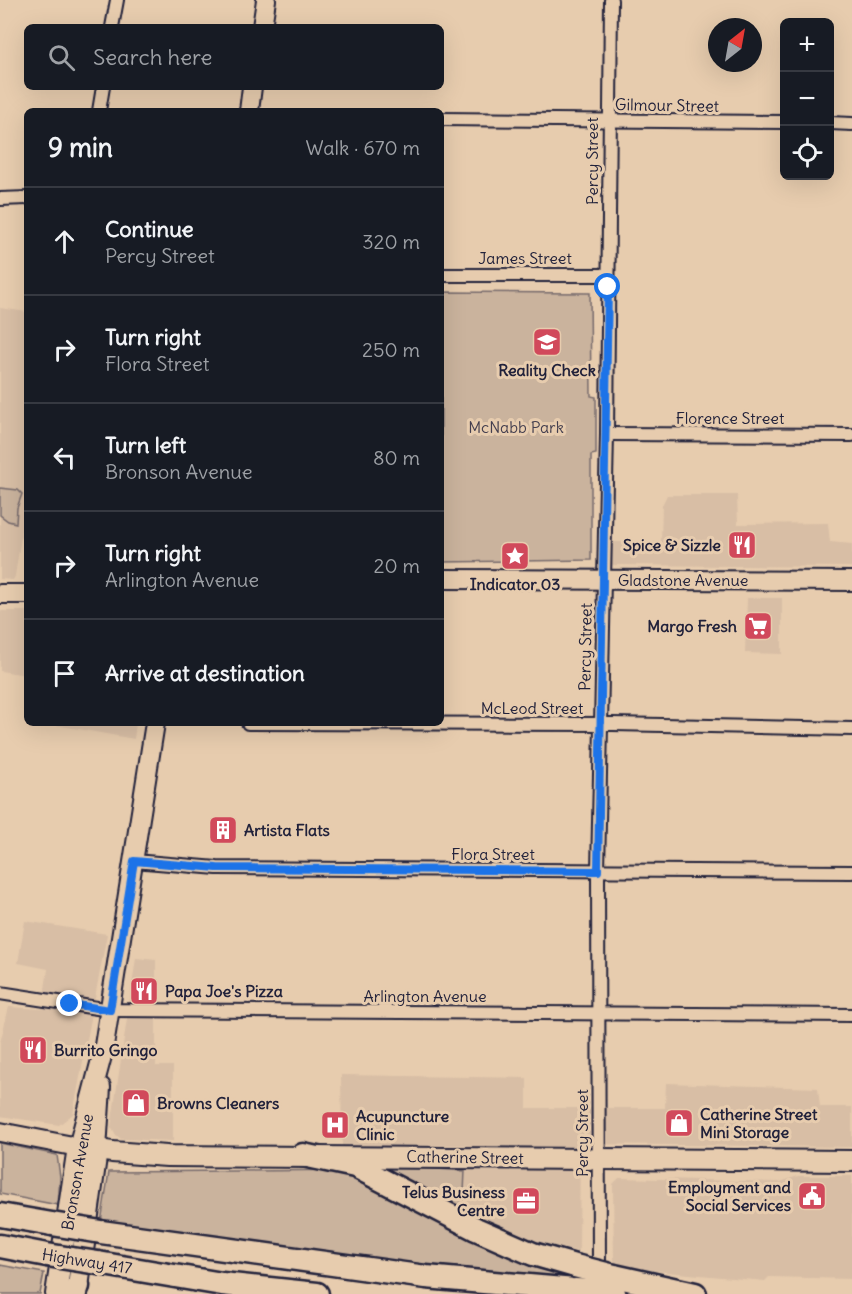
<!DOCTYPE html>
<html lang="en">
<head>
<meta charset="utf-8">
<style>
  :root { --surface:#171b24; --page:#242831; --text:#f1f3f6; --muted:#9ea1a6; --line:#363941 }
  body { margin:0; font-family:Delius,sans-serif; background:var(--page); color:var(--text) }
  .controls { position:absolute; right:18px; top:18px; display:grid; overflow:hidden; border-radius:9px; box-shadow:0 6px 24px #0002 }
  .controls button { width:54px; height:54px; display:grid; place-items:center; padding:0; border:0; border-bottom:2px solid var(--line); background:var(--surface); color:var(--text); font:30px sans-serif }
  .compass { position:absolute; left:708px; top:18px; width:54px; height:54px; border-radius:50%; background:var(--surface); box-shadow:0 6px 24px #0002; rotate:31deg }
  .stop { position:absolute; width:18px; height:18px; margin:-14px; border:4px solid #1a73e8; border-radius:50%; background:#fff }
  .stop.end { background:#1a73e8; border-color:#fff; box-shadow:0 2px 6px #0008 }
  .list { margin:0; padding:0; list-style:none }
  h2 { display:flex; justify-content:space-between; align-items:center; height:78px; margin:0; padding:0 24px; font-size:26px }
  h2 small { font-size:20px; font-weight:400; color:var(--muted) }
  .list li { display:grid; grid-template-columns:39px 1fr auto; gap:18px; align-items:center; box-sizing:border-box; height:108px; padding:0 24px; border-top:2px solid var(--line) }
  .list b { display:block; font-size:22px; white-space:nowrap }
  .list p { margin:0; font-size:20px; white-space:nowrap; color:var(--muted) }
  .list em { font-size:20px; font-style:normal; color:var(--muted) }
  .icon { flex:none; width:33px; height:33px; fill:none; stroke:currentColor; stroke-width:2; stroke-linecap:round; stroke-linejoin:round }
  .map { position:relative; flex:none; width:852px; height:1294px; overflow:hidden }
  .search { position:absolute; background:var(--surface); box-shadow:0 6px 24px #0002; left:24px; top:24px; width:420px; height:66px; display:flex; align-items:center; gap:15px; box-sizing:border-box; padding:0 21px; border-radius:9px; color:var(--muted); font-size:22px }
  .panel { position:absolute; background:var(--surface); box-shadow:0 6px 24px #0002; left:24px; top:108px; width:420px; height:618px; border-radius:9px }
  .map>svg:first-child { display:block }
</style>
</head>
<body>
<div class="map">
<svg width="852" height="1294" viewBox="0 0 852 1294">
  <rect width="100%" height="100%" fill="#e7ccae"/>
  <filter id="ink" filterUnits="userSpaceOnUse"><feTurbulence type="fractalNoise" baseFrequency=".0167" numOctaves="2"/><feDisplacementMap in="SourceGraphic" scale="12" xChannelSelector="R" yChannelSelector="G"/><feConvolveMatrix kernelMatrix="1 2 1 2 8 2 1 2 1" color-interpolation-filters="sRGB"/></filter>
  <g filter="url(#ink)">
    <g fill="#d8bea5">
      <path d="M0 308 27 312V497L15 576 13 580 0 579Z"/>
      <path d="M667 495H737L738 524 828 523 830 542 852 544V567L611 565 613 542H661L662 505Z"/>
      <path d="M747 598H782V654L745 653Z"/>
      <path d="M0 611H27V675L0 671Z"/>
      <path d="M56 723H136L134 739 56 725Z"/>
      <path d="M25 921 107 934 73 1114 59 1125 0 1116V1043L9 1007 42 1009 48 969 18 963Z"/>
      <path d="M136 958 156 960V1066H173V1141L121 1139 115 1134 111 1127Z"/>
      <path d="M341 1075 527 1078V1108H665L666 1083 818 1088 820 1107H852V1147L580 1144 579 1252 532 1240 463 1214 466 1145 342 1146Z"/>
      <path d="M798 1176H852V1279L769 1277 765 1281 634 1269 614 1266 613 1184 619 1178 780 1182Z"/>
    </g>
    <g fill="#cab39d" stroke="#766a6c" stroke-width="1.5">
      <path d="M441 292 590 293 591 396 596 397V454L591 455V560L441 562Z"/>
      <path d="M0 488 18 490 22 494 17 508 16 523 8 521 0 515Z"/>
      <path d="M0 1143 57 1155 60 1177 58 1205 0 1194Z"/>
      <path d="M367 1164 465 1171 463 1214Z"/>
      <path d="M358 1170 575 1270 574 1284 101 1222 109 1172Z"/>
      <path d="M0 1265 44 1273 40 1294H0Z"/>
    </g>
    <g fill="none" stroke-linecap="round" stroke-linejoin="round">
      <g stroke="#22223b" stroke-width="16">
        <g id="street">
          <path d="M112 27 117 0"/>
          <path d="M99 111 103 87"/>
          <path d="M441 119 784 122"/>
          <path d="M830 123 852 124"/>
          <path d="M0 199 27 198"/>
          <path d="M441 275H608"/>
          <path d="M607 434 852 435"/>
          <path d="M248 723 613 724 852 729"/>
          <path d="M134 861 217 868 852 872"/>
          <path d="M0 993 110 1010 852 1015"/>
          <path d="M599 1275 598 871 607 434 611 0"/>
        </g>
      </g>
      <g stroke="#22223b" stroke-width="22">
        <g id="secondary">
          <path d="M262 27 266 0"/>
          <path d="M249 111 252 87"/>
          <path d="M441 579 852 581"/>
          <path d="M0 594H27"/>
          <path d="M0 1132 78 1147 103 1052 155 723"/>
          <path d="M97 1150 101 1087"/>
        </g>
      </g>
      <g stroke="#22223b" stroke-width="24">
        <g id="primary">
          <path d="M598 1159 852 1161"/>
          <path d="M56 1294 78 1147 112 1152 167 1156 590 1159"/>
          <path d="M77 1294 97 1150"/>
        </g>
      </g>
      <g stroke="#22223b" stroke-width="27">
        <g id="highway">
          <path d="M303 1155 355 1166 476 1229 533 1254 575 1266"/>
          <path d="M0 1215 52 1224"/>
          <path d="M101 1232 426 1277 575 1290"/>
          <path d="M0 1246 47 1255"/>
          <path d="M98 1263 222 1284 317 1294"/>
          <path d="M614 1276 695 1294"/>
          <path d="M73 1294 78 1286"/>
        </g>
      </g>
      <use href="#street" stroke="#e7ccae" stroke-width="12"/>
      <use href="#secondary" stroke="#e7ccae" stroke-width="18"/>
      <use href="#primary" stroke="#e7ccae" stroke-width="20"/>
      <use href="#highway" stroke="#e7ccae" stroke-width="22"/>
      <g stroke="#22223b" stroke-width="27" stroke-linecap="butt">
        <g id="highway-bridge">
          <path d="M52 1224 101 1232"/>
          <path d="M47 1255 98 1263"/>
          <path d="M575 1266 614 1276"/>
          <path d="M575 1290 614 1292"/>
        </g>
      </g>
      <use href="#highway-bridge" stroke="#e7ccae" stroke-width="22"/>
    </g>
  </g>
  <g fill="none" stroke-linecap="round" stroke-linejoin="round" filter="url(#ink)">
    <path stroke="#1a73e8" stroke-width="8" d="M70 1004 110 1010 134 861 217 868 598 871 608 287"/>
  </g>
  <defs>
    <g id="school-square" transform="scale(1.5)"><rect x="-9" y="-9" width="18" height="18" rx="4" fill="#d1495b" stroke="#e7ccae"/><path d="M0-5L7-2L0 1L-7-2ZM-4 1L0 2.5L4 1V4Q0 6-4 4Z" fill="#fff"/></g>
    <g id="restaurant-square" transform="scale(1.5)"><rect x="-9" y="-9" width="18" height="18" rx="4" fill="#d1495b" stroke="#e7ccae"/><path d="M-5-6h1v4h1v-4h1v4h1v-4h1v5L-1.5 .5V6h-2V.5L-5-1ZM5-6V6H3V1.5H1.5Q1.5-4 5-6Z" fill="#fff"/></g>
    <g id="sight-square" transform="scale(1.5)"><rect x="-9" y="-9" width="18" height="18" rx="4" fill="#d1495b" stroke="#e7ccae"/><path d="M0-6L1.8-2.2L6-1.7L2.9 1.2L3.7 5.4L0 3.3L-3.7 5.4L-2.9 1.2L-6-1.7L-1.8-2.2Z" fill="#fff"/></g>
    <g id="supermarket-square" transform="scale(1.5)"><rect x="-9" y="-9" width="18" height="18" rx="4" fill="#d1495b" stroke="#e7ccae"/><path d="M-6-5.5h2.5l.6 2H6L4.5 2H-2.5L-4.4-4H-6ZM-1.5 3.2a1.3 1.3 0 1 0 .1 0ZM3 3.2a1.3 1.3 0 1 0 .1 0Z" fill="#fff"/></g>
    <g id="building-square" transform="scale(1.5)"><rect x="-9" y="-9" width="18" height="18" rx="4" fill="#d1495b" stroke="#e7ccae"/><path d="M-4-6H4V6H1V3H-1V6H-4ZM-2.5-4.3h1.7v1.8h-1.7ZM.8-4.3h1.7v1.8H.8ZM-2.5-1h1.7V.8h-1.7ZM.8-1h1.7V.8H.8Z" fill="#fff"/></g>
    <g id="shop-square" transform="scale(1.5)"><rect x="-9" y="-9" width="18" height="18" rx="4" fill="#d1495b" stroke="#e7ccae"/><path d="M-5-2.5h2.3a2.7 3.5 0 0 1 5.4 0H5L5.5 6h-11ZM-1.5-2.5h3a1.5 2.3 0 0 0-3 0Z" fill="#fff"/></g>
    <g id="hospital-square" transform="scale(1.5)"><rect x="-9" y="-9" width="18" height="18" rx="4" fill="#d1495b" stroke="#e7ccae"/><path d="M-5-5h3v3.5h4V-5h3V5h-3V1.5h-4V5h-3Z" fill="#fff"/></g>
    <g id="civic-square" transform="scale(1.5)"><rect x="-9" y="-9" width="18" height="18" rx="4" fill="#d1495b" stroke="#e7ccae"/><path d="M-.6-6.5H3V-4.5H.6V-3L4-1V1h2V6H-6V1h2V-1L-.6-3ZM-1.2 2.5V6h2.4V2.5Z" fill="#fff"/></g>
    <g id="office-square" transform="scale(1.5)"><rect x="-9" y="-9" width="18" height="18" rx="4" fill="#d1495b" stroke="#e7ccae"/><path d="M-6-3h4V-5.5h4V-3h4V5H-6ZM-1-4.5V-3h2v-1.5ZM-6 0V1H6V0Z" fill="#fff"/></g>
  </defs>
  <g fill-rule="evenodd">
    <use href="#school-square" x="547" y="342"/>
    <use href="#restaurant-square" x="742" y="545"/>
    <use href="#sight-square" x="515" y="556"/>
    <use href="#supermarket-square" x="758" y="626"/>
    <use href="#building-square" x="223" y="830"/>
    <use href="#restaurant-square" x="144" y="991"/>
    <use href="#restaurant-square" x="33" y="1050"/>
    <use href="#shop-square" x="136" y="1103"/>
    <use href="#shop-square" x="679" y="1123"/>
    <use href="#hospital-square" x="335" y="1125"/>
    <use href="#civic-square" x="812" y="1196"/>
    <use href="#office-square" x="526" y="1201"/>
  </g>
  <g text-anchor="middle" stroke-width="6" stroke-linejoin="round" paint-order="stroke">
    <g font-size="16" fill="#22223b" stroke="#e7ccae">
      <text transform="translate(667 105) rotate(1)" y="6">Gilmour Street</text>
      <text transform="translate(592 161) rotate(-90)" y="6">Percy Street</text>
      <text x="525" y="264">James Street</text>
      <text x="730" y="424">Florence Street</text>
      <text x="683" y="586">Gladstone Avenue</text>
      <text transform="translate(585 647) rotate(-89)" y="6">Percy Street</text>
      <text x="532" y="714">McLeod Street</text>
      <text x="493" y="860">Flora Street</text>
      <text x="425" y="1002">Arlington Avenue</text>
      <text transform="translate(582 1133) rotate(-90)" y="6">Percy Street</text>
      <text transform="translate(465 1157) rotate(1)" y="6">Catherine Street</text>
      <text transform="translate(77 1172) rotate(-80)" y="6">Bronson Avenue</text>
      <text transform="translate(87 1261) rotate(9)" y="6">Highway 417</text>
    </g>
    <g font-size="16" font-weight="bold" fill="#22223b" stroke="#e7ccae" text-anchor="start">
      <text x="547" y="376" text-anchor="middle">Reality Check</text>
      <text x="721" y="551" text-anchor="end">Spice &amp; Sizzle</text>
      <text x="515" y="590" text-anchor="middle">Indicator 03</text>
      <text x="737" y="632" text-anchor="end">Margo Fresh</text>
      <text x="244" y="836">Artista Flats</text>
      <text x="165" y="997">Papa Joe's Pizza</text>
      <text x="54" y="1056">Burrito Gringo</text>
      <text x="157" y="1109">Browns Cleaners</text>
      <text x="700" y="1120">Catherine Street<tspan x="700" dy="18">Mini Storage</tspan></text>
      <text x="356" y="1122">Acupuncture<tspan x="356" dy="18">Clinic</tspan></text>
      <text x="791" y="1193" text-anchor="end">Employment and<tspan x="791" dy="18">Social Services</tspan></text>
      <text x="505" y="1198" text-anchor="end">Telus Business<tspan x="505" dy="18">Centre</tspan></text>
    </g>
    <g font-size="16" fill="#443f4f" stroke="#e7ccae">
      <text x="516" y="433">McNabb Park</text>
    </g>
  </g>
</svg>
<div class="controls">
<button>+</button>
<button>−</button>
<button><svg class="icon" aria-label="locate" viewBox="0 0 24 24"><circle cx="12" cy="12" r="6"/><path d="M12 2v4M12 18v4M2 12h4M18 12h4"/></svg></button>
</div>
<svg class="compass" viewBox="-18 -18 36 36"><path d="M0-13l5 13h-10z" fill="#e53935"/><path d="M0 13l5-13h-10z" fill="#9ea1a6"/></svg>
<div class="stop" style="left:608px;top:287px"></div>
<div class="stop end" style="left:70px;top:1004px"></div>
<div class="search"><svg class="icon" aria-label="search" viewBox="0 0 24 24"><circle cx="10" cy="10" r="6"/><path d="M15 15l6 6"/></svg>Search here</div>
<section class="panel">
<h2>9 min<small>Walk · 670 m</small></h2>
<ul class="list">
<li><svg class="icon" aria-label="ahead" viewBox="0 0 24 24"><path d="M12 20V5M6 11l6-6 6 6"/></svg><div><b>Continue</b><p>Percy Street</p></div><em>320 m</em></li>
<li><svg class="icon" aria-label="right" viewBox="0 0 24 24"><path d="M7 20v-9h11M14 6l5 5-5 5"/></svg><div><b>Turn right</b><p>Flora Street</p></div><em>250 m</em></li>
<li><svg class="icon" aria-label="left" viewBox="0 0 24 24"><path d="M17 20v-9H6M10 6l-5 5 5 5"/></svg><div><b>Turn left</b><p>Bronson Avenue</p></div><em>80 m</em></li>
<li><svg class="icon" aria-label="right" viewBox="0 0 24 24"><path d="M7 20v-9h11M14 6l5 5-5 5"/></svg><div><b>Turn right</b><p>Arlington Avenue</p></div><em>20 m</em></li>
<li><svg class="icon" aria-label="arrive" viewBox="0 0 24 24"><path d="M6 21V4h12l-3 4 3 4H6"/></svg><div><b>Arrive at destination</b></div></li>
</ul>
</section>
</div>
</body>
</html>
